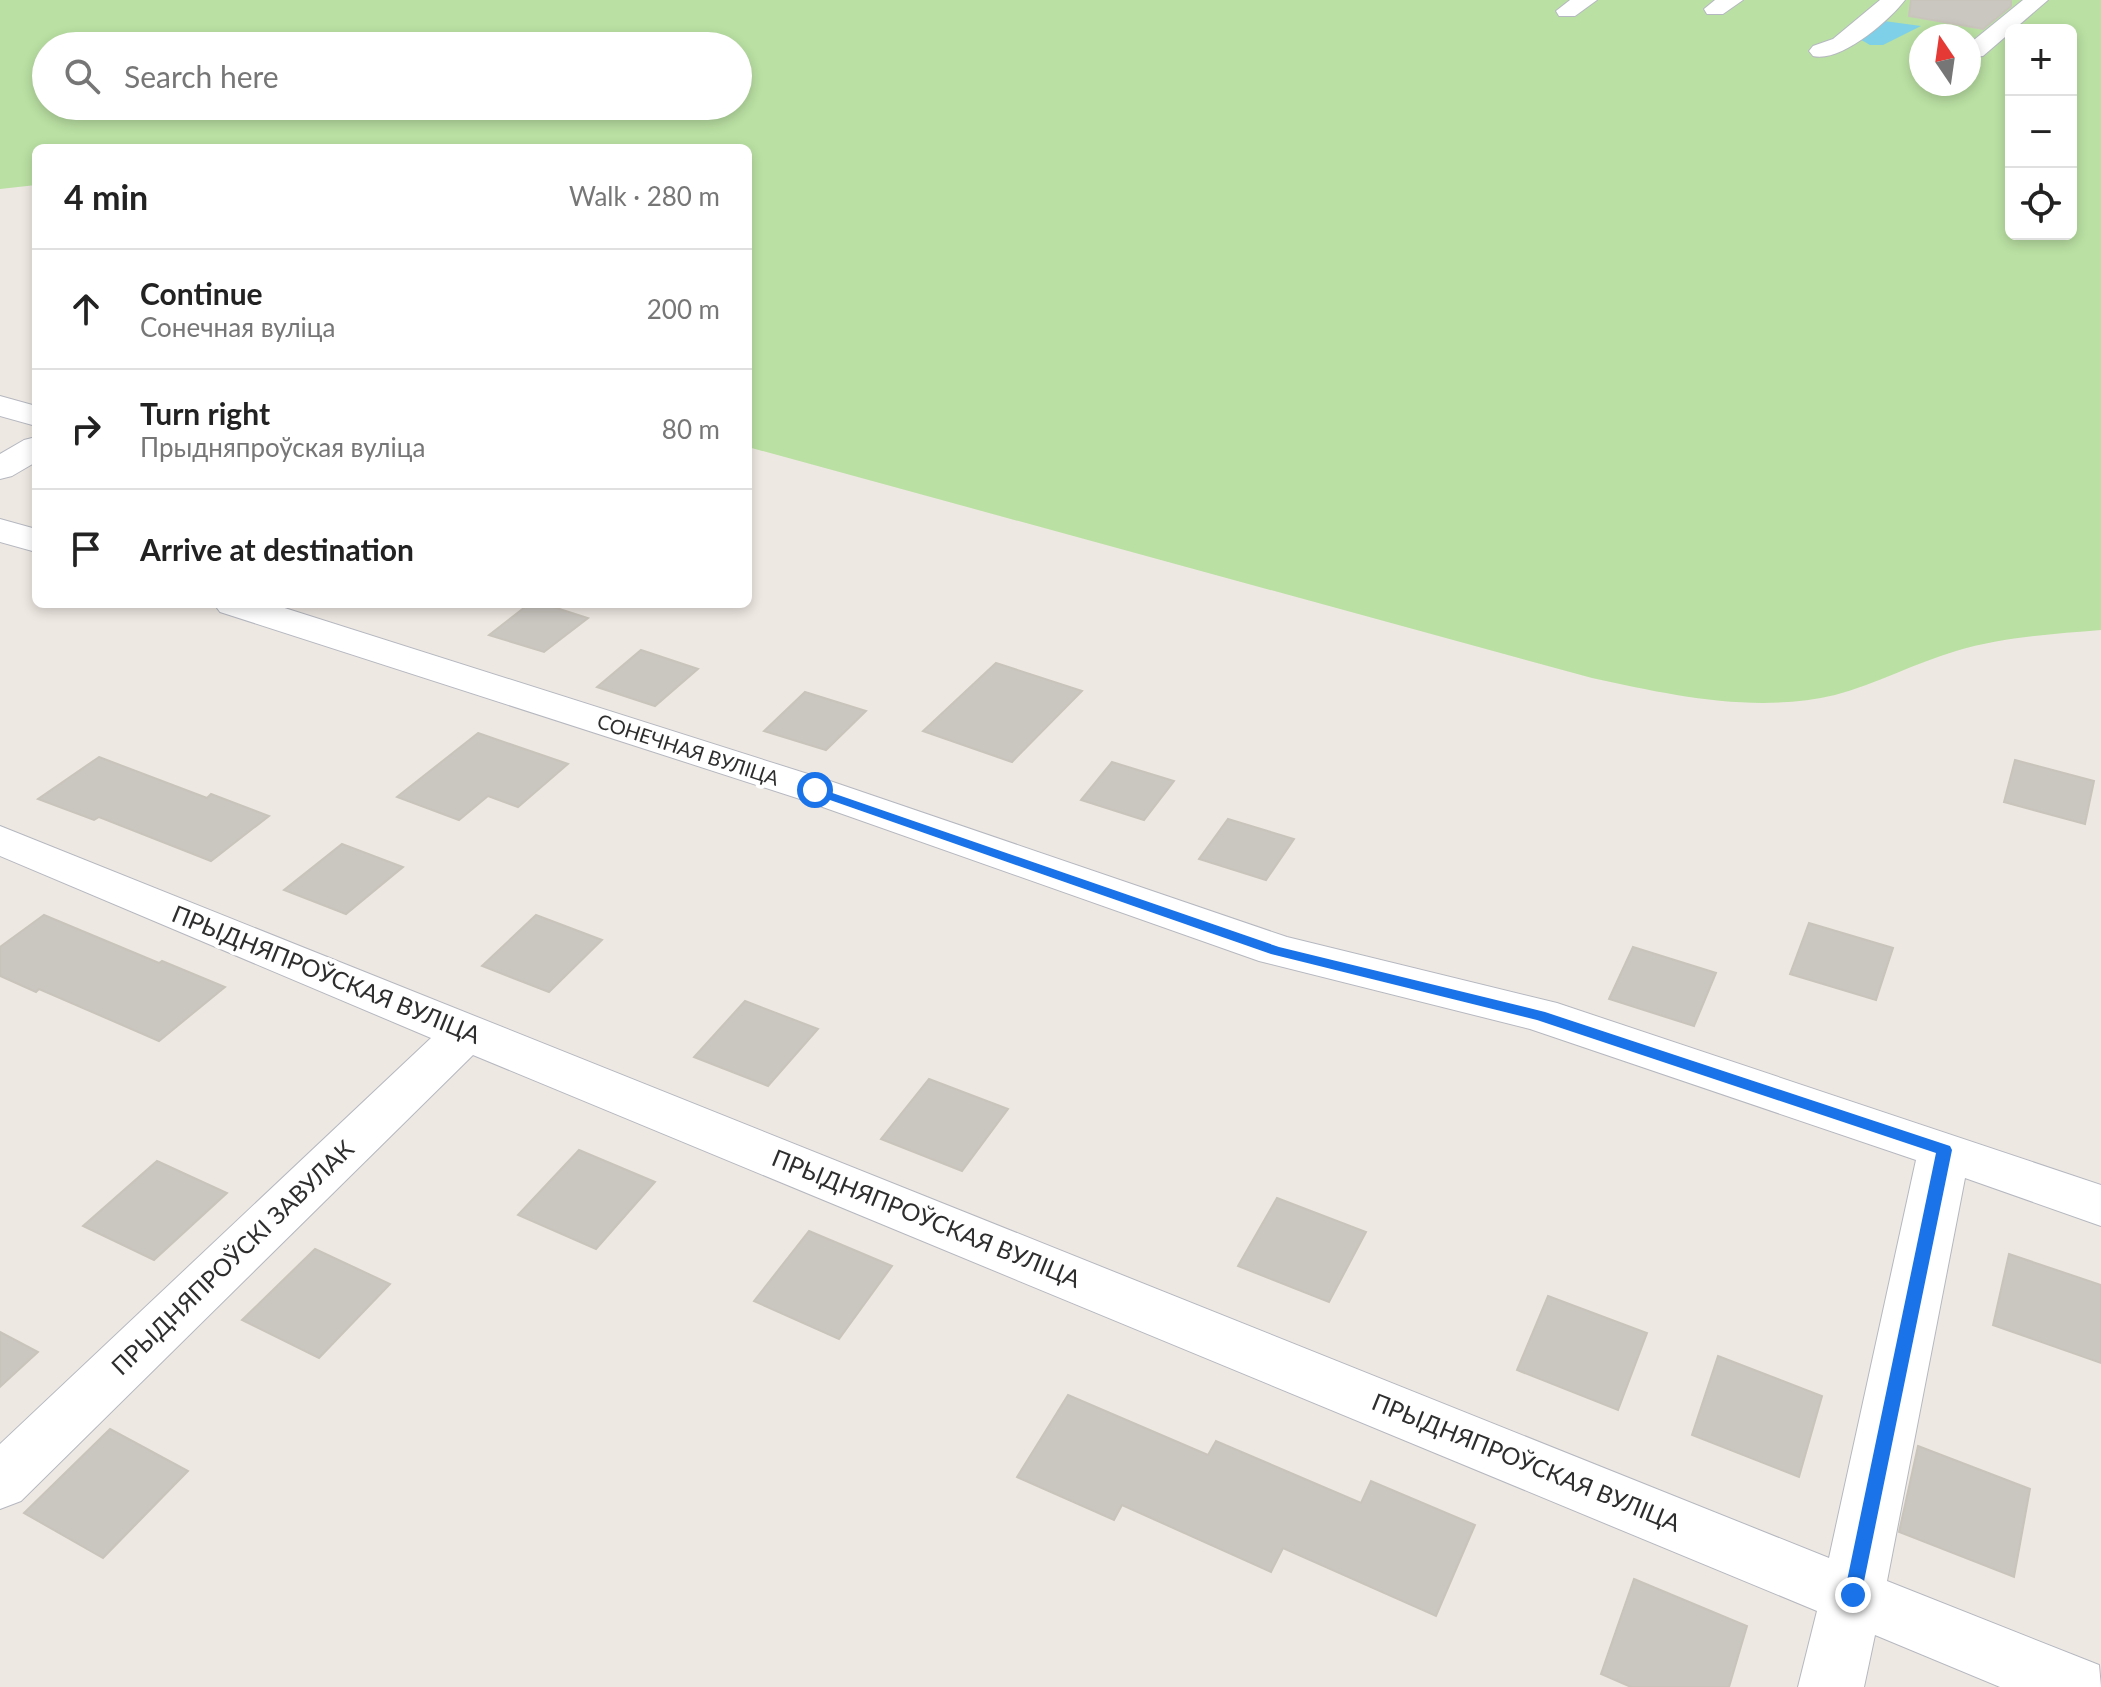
<!DOCTYPE html>
<html lang="en">
<head>
<meta charset="utf-8">
<style>
  :root { --surface:#fff; --page:#f2f2f2; --text:#222; --muted:#767676; --line:#e0e0e0 }
  body { margin:0; font-family:Lato,sans-serif; background:var(--page); color:var(--text) }
  .controls { position:absolute; right:24px; top:24px; display:grid; overflow:hidden; border-radius:12px; box-shadow:0 4px 12px #0003 }
  .controls button { width:72px; height:72px; display:grid; place-items:center; padding:0; border:0; border-bottom:2px solid var(--line); background:var(--surface); color:var(--text); font:40px sans-serif }
  .compass { position:absolute; left:1909px; top:24px; width:72px; height:72px; border-radius:50%; background:var(--surface); box-shadow:0 4px 12px #0003; rotate:347deg }
  .stop { position:absolute; width:24px; height:24px; margin:-18px; border:6px solid #1a73e8; border-radius:50%; background:#fff }
  .stop.end { background:#1a73e8; border-color:#fff; box-shadow:0 2px 8px #0008 }
  .list { margin:0; padding:0; list-style:none }
  h2 { display:flex; justify-content:space-between; align-items:center; height:104px; margin:0; padding:0 32px; font-size:34px }
  h2 small { font-size:26px; font-weight:400; color:var(--muted) }
  .list li { display:grid; grid-template-columns:52px 1fr auto; gap:24px; align-items:center; box-sizing:border-box; height:120px; padding:0 32px; border-top:2px solid var(--line) }
  .list b { display:block; font-size:30px; white-space:nowrap }
  .list p { margin:0; font-size:26px; white-space:nowrap; color:var(--muted) }
  .list em { font-size:26px; font-style:normal; color:var(--muted) }
  .icon { flex:none; width:44px; height:44px; fill:none; stroke:currentColor; stroke-width:2; stroke-linecap:round; stroke-linejoin:round }
  .map { position:relative; flex:none; width:2101px; height:1687px; overflow:hidden }
  .search { position:absolute; background:var(--surface); box-shadow:0 4px 12px #0003; left:32px; top:32px; width:720px; height:88px; display:flex; align-items:center; gap:20px; box-sizing:border-box; padding:0 28px; border-radius:44px; color:var(--muted); font-size:30px }
  .panel { position:absolute; background:var(--surface); box-shadow:0 4px 12px #0003; left:32px; top:144px; width:720px; height:464px; border-radius:12px }
  .map>svg:first-child { display:block }
</style>
</head>
<body>
<div class="map">
<svg width="2101" height="1687" viewBox="0 0 2101 1687">
  <rect width="100%" height="100%" fill="#eee8e2"/>
  <path fill="#bae0a3" fill-rule="evenodd" d="M0 0H2101V630C2052 634 2003 637 1956 651 1915 663 1876 684 1835 695 1754 714 1671 695 1592 678L748 447V148H36V185L0 189ZM2011 30H2071V234H2011ZM1921 36H1969V84H1921ZM46 46H738V106H46Z"/>
  <path fill="#7dd0e7" d="M1884 21 1921 26 1883 45H1870L1858 38Z"/>
  <g fill="#cac6c0" stroke="#c9c4bb" stroke-width="2">
    <path d="M1911 0H2011V6L1983 29 1909 16Z"/>
    <path d="M529 604H544L588 618 544 652 489 635Z"/>
    <path d="M641 650 698 669 655 706 597 687Z"/>
    <path d="M996 663 1082 691 1012 762 923 731Z"/>
    <path d="M805 692 866 711 826 750 764 731Z"/>
    <path d="M478 733 568 764 518 807 488 796 459 820 397 797Z"/>
    <path d="M99 757 207 798 211 794 269 816 211 861 99 817 94 820 38 799Z"/>
    <path d="M2015 760 2094 781 2085 824 2004 802Z"/>
    <path d="M1112 762 1174 781 1144 820 1081 800Z"/>
    <path d="M1228 819 1294 839 1266 880 1199 859Z"/>
    <path d="M342 844 403 867 346 914 284 890Z"/>
    <path d="M44 915 159 963 162 961 225 987 159 1041 39 989 36 992 0 976V947Z"/>
    <path d="M536 915 602 940 549 992 482 966Z"/>
    <path d="M1809 923 1893 948 1876 1000 1790 974Z"/>
    <path d="M1633 947 1716 973 1694 1026 1609 999Z"/>
    <path d="M745 1001 818 1029 768 1086 694 1057Z"/>
    <path d="M929 1079 1008 1109 962 1171 881 1139Z"/>
    <path d="M579 1150 655 1182 596 1249 518 1215Z"/>
    <path d="M157 1161 227 1193 154 1260 83 1226Z"/>
    <path d="M1277 1198 1366 1232 1329 1302 1238 1266Z"/>
    <path d="M809 1231 892 1266 839 1339 754 1301Z"/>
    <path d="M315 1249 390 1284 319 1358 242 1320Z"/>
    <path d="M2009 1254 2101 1285V1363L1993 1325Z"/>
    <path d="M1548 1296 1647 1333 1618 1410 1517 1370Z"/>
    <path d="M0 1332 38 1352 0 1387Z"/>
    <path d="M1718 1356 1822 1396 1799 1477 1692 1435Z"/>
    <path d="M1068 1395 1208 1455 1216 1441 1361 1503 1371 1481 1475 1525 1436 1616 1283 1548 1271 1572 1122 1505 1114 1520 1017 1477Z"/>
    <path d="M110 1429 188 1471 103 1558 24 1513Z"/>
    <path d="M1918 1446 2030 1489 2014 1577 1899 1532Z"/>
    <path d="M1634 1579 1747 1626 1729 1687H1631L1601 1674Z"/>
  </g>
  <g fill="none" stroke-linecap="round" stroke-linejoin="round">
    <g stroke="#b5b8c0" stroke-width="2">
      <g id="street">
        <path d="M1570 0H1597L1575 16H1559L1556 11Z"/>
        <path d="M1715 0H1743L1723 14H1707L1704 9Z"/>
        <path d="M1880 0H1905C1889 21 1840 63 1813 56L1809 51 1813 46 1833 39Z"/>
        <path d="M2023 0H2048L1983 56 1969 57V44Z"/>
        <path d="M0 396 36 406V426L0 416Z"/>
        <path d="M36 437V462L12 476 0 479V454L24 440Z"/>
        <path d="M0 519 36 529V552L0 542Z"/>
        <path d="M214 604H272L830 781 1287 937 1557 1003 2101 1185V1226L1965 1178 1887 1581 2099 1665 2101 1687H2000L1875 1635 1864 1687H1798L1817 1611 473 1055 21 1501 0 1509V1444L431 1038 0 856V826L1829 1558 1916 1160 1530 1029 1259 961 800 799 220 612Z"/>
      </g>
    </g>
    <use href="#street" fill="#fff" fill-rule="evenodd"/>
  </g>
  <path fill="#1a73e8" d="M815 787 1279 947 1545 1012 1950 1146 1952 1150 1860 1601 1853 1604 1847 1601 1844 1595 1936 1153 1537 1020 1271 954 810 793 808 790Z"/>
  <g text-anchor="middle" stroke-width="8" stroke-linejoin="round" paint-order="stroke">
    <g font-size="20" fill="#2e2e2e" stroke="#fff">
      <text transform="translate(688 750) rotate(18)" y="7">СОНЕЧНАЯ ВУЛІЦА</text>
    </g>
    <g font-size="24" fill="#2e2e2e" stroke="#fff">
      <text transform="translate(326 975) rotate(22)" y="8">ПРЫДНЯПРОЎСКАЯ ВУЛІЦА</text>
      <text transform="translate(926 1219) rotate(22)" y="8">ПРЫДНЯПРОЎСКАЯ ВУЛІЦА</text>
      <text transform="translate(233 1258) rotate(-44)" y="8">ПРЫДНЯПРОЎСКІ ЗАВУЛАК</text>
      <text transform="translate(1526 1463) rotate(22)" y="8">ПРЫДНЯПРОЎСКАЯ ВУЛІЦА</text>
    </g>
  </g>
</svg>
<div class="controls">
<button>+</button>
<button>−</button>
<button><svg class="icon" aria-label="locate" viewBox="0 0 24 24"><circle cx="12" cy="12" r="6"/><path d="M12 2v4M12 18v4M2 12h4M18 12h4"/></svg></button>
</div>
<svg class="compass" viewBox="-18 -18 36 36"><path d="M0-13l5 13h-10z" fill="#e53935"/><path d="M0 13l5-13h-10z" fill="#767676"/></svg>
<div class="stop" style="left:815px;top:790px"></div>
<div class="stop end" style="left:1853px;top:1595px"></div>
<div class="search"><svg class="icon" aria-label="search" viewBox="0 0 24 24"><circle cx="10" cy="10" r="6"/><path d="M15 15l6 6"/></svg>Search here</div>
<section class="panel">
<h2>4 min<small>Walk · 280 m</small></h2>
<ul class="list">
<li><svg class="icon" aria-label="ahead" viewBox="0 0 24 24"><path d="M12 20V5M6 11l6-6 6 6"/></svg><div><b>Continue</b><p>Сонечная вуліца</p></div><em>200 m</em></li>
<li><svg class="icon" aria-label="right" viewBox="0 0 24 24"><path d="M7 20v-9h11M14 6l5 5-5 5"/></svg><div><b>Turn right</b><p>Прыдняпроўская вуліца</p></div><em>80 m</em></li>
<li><svg class="icon" aria-label="arrive" viewBox="0 0 24 24"><path d="M6 21V4h12l-3 4 3 4H6"/></svg><div><b>Arrive at destination</b></div></li>
</ul>
</section>
</div>
</body>
</html>
